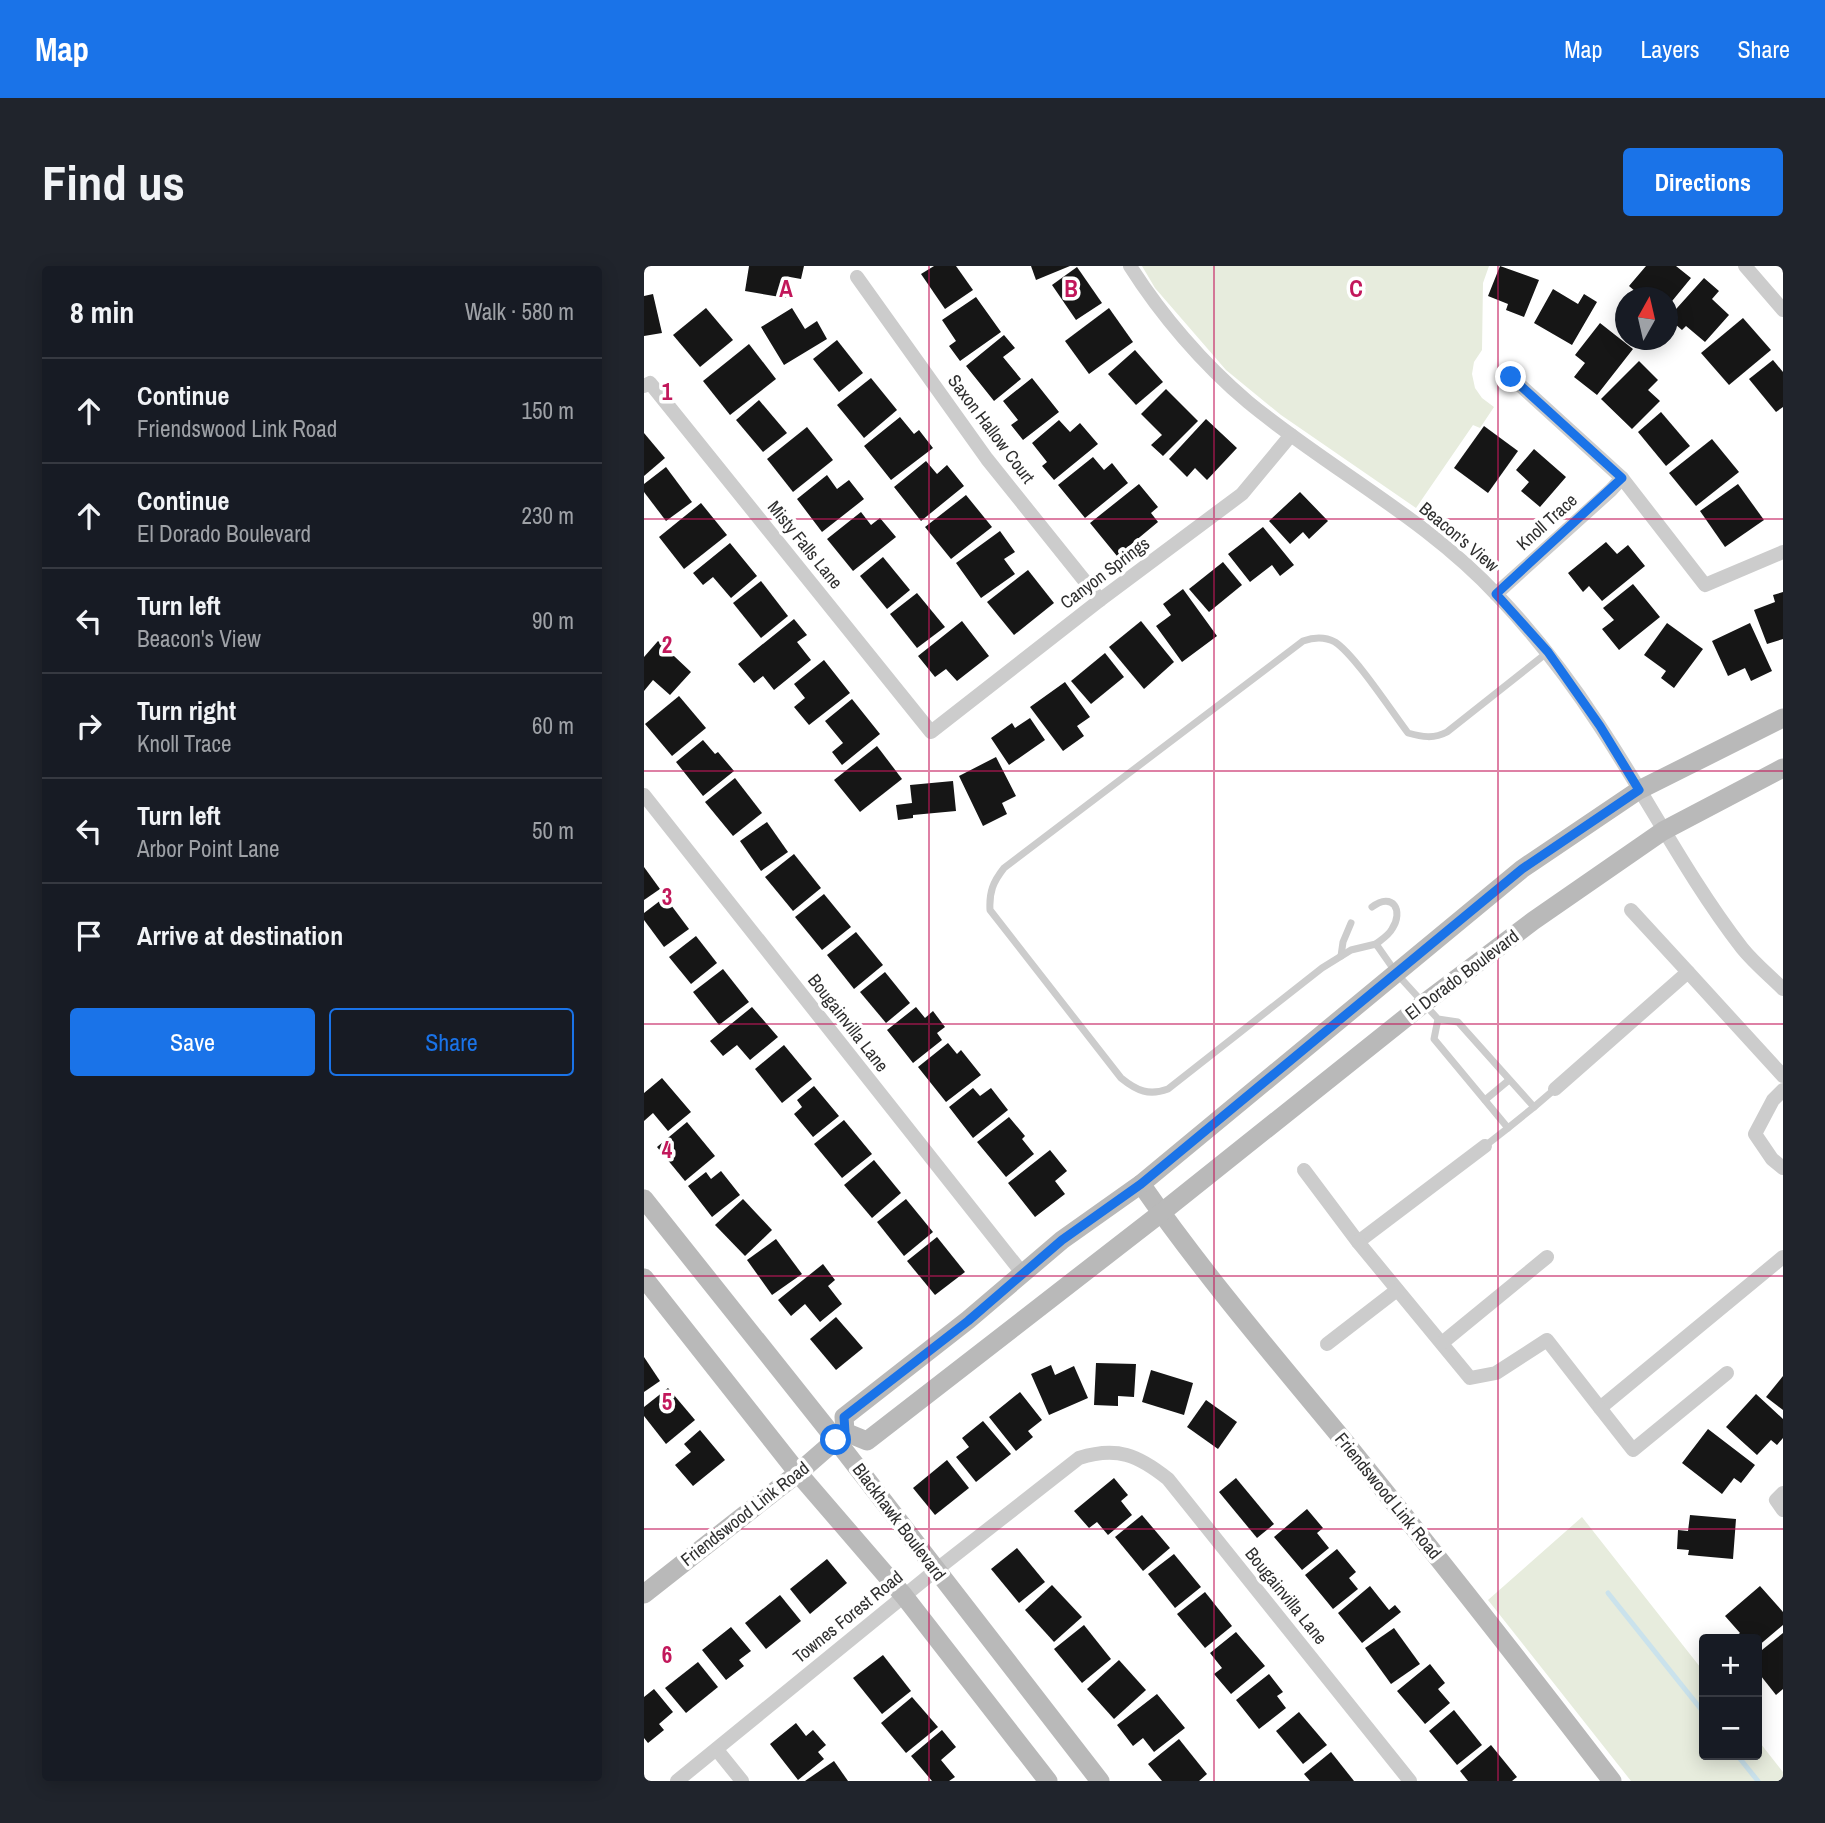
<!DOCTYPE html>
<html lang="en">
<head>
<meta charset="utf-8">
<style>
  :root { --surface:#171b24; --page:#20242c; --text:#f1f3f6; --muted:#9ea1a6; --line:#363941; --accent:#1a73e8 }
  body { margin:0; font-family:"Archivo Narrow",sans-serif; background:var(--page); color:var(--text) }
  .controls { position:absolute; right:21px; bottom:21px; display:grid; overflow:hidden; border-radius:7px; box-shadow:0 4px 18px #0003 }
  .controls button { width:63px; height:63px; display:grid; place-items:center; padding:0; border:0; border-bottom:2px solid var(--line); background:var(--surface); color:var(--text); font:35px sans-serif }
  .compass { position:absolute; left:971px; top:21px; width:63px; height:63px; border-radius:50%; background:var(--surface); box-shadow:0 4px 18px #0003; rotate:8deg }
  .stop { position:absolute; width:21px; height:21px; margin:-16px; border:5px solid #1a73e8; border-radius:50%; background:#fff }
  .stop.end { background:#1a73e8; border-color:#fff; box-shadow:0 2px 7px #0008 }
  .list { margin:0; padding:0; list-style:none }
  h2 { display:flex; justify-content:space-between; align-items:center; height:91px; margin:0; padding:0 28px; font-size:30px }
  h2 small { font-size:23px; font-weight:400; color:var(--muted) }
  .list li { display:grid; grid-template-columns:46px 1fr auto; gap:21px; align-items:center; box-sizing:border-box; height:105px; padding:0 28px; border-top:2px solid var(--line) }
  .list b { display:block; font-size:26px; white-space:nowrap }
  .list p { margin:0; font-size:23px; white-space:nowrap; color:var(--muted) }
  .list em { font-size:23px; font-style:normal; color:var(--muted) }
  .actions { display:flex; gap:14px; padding:21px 28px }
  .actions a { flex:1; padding:16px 0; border:2px solid var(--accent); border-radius:7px; text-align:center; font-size:24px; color:var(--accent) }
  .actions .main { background:var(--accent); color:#fff }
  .icon { flex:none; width:38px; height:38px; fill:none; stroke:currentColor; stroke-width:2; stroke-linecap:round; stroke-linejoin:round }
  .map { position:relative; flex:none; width:1139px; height:1515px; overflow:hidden; border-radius:7px }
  header { display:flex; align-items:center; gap:42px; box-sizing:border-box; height:98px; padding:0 35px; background:var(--accent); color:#fff }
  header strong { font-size:33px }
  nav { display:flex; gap:38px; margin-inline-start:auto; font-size:24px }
  .intro { display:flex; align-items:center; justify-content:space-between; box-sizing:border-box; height:168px; padding:0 42px }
  h1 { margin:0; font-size:49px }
  .button { padding:18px 32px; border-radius:7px; background:var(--accent); color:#fff; font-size:24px; font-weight:700 }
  main { display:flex; gap:42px; padding:0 42px }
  aside { flex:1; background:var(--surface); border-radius:7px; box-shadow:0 4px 18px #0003 }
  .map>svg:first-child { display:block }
</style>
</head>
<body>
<header>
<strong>Map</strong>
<nav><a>Map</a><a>Layers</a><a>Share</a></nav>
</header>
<div class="intro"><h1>Find us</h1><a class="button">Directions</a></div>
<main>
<aside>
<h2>8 min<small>Walk · 580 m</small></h2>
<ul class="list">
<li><svg class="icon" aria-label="ahead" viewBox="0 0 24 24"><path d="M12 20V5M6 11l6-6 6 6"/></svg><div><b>Continue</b><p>Friendswood Link Road</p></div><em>150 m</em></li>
<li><svg class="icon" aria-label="ahead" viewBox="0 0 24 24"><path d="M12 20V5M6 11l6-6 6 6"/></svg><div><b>Continue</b><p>El Dorado Boulevard</p></div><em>230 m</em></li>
<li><svg class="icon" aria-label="left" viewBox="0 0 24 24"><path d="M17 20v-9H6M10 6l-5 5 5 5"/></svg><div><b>Turn left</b><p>Beacon's View</p></div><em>90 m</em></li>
<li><svg class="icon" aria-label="right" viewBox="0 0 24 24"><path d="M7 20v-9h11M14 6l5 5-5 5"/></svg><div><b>Turn right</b><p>Knoll Trace</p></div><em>60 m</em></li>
<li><svg class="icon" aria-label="left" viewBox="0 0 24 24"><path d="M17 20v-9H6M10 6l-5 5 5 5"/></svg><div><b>Turn left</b><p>Arbor Point Lane</p></div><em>50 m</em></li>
<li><svg class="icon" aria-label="arrive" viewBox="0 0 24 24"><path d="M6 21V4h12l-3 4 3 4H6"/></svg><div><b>Arrive at destination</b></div></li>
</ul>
<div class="actions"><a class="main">Save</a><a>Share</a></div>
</aside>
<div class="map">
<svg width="1139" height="1515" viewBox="0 0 1139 1515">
  <rect width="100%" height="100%" fill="#fff"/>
  <g fill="#e7ecdd">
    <path d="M498 0H845L839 17 838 84 830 96 828 108 831 122 838 132 850 141 836 162 829 159 772 242 637 149 582 104 511 22Z"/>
    <path d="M938 1251 1060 1406V1489H1113V1473L1139 1506V1515H987L844 1334Z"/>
  </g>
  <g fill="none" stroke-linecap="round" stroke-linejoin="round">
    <g stroke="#cae2ec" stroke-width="5">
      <path d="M964 1327 1060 1447"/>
      <path d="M1093 1489 1114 1515"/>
    </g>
  </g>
  <g fill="#161616">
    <path d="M105 0H160L157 13 146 11 142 32 101 25Z"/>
    <path d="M290 0H312L329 24 301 43 277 8Z"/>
    <path d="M387 0H426L392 14Z"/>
    <path d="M856 0 895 14 880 51 862 44 864 38 844 30Z"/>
    <path d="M1002 0H1032L1047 12 1024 40V32H999L985 20Z"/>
    <path d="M433 1 458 37 432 54 408 19Z"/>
    <path d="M1060 12 1075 25 1068 33 1085 49 1061 76 1042 60 1038 64 1024 52Z"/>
    <path d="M909 23 934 38 940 28 953 36 928 79 890 57Z"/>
    <path d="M9 28 18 67 0 70V30Z"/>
    <path d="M332 31 357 66 316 95 305 80 312 75 298 54Z"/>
    <path d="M62 42 89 74 56 101 29 69Z"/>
    <path d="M148 42 161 63 173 55 183 73 140 99 117 61Z"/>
    <path d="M465 42 489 76 445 108 421 75Z"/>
    <path d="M1099 52 1127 84 1085 119 1057 87Z"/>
    <path d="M956 57 989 83 953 129 930 111 941 97 931 89Z"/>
    <path d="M360 69 371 82 359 91 377 113 350 135 322 100Z"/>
    <path d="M193 74 219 107 195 126 169 93Z"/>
    <path d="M105 78 132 113 86 149 59 115Z"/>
    <path d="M491 84 519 116 492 139 464 108Z"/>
    <path d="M1129 94 1139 106V141L1132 146 1105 113Z"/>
    <path d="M995 95 1014 114 1004 124 1016 135 988 163 957 133Z"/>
    <path d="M227 112 253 144 220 172 193 139Z"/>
    <path d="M388 112 415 146 379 174 367 159 374 154 359 135Z"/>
    <path d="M522 123 554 155 519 190 507 179 518 169 497 148Z"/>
    <path d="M115 134 143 167 119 186 92 154Z"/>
    <path d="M1017 146 1046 180 1022 200 994 166Z"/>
    <path d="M256 151 270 168 275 164 289 182 247 214 220 180Z"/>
    <path d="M562 153 593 182 563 214 551 202 543 211 525 193Z"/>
    <path d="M415 154 426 166 436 157 454 178 410 214 398 200 403 196 388 177Z"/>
    <path d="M840 160 874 185 844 227 810 202Z"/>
    <path d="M163 161 189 194 149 226 123 193Z"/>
    <path d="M0 167 21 192 0 210Z"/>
    <path d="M1068 173 1095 206 1052 240 1025 207Z"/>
    <path d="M890 183 922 211 896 241 877 225 885 216 872 204Z"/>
    <path d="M449 191 460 204 468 197 484 217 441 252 414 219Z"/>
    <path d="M282 195 293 208 303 199 320 220 277 255 250 221Z"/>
    <path d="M22 201 48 236 22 255 0 226V218Z"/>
    <path d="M183 209 193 223 205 214 220 233 178 266 153 233Z"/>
    <path d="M495 218 514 241 507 247 514 256 473 290 446 257Z"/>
    <path d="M1094 218 1120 254 1081 281 1056 245Z"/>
    <path d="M656 226 684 255 665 273 659 266 646 278 625 255Z"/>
    <path d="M322 229 348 261 307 293 281 261Z"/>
    <path d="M57 237 83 269 40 303 15 271Z"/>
    <path d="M217 246 227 259 236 252 252 271 209 305 183 273Z"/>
    <path d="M619 261 650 299 636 310 628 299 606 316 584 288Z"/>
    <path d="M356 265 371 286 360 293 371 308 337 332 312 297Z"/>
    <path d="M962 276 973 288 984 279 1001 300 958 335 945 320 939 326 924 307Z"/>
    <path d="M86 277 113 310 87 332 69 311 59 319 49 307Z"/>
    <path d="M239 291 266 324 243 343 216 310Z"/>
    <path d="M579 296 598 319 565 346 545 323Z"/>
    <path d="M384 304 410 337 370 369 343 336Z"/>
    <path d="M117 315 144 350 117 372 89 337Z"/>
    <path d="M989 318 1016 351 975 384 958 363 970 354 959 342Z"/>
    <path d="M539 323 573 370 538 396 512 360 527 349 519 338Z"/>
    <path d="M1139 326V373L1123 378 1110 344 1131 336 1129 329Z"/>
    <path d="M273 327 301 361 273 382 246 348Z"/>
    <path d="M150 353 163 369 153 376 167 394 130 424 119 410 110 417 94 398Z"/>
    <path d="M318 355 345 390 313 415 302 403 291 411 274 390Z"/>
    <path d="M497 355 530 396 500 423 465 381Z"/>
    <path d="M1023 357 1059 383 1030 422 1017 412 1022 405 1000 389Z"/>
    <path d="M1106 357 1128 405 1107 415 1101 402 1084 410 1068 375Z"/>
    <path d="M14 375 47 406 26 429 9 414 0 425V391Z"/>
    <path d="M461 387 480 411 447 438 427 415Z"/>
    <path d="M180 394 206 427 165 459 150 441 161 432 150 418Z"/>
    <path d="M421 416 446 451 433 460 440 470 419 485 386 441Z"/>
    <path d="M35 430 62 462 28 490 1 458Z"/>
    <path d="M208 433 236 468 198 499 188 486 199 477 181 455Z"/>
    <path d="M386 452 401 474 365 499 347 472 368 457 371 462Z"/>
    <path d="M59 474 71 488 74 486 90 505 59 530 32 496Z"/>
    <path d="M233 480 258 513 216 546 190 514Z"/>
    <path d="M352 491 372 530 358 537 363 548 339 560 315 510Z"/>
    <path d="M91 512 118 547 89 570 61 536Z"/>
    <path d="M309 515 312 545 269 549V552L254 554 252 539 268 537 266 519Z"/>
    <path d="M123 556 144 586 117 605 96 575Z"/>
    <path d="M150 588 177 622 149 645 121 611Z"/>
    <path d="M0 601 16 623 0 634Z"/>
    <path d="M180 628 207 661 178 684 151 651Z"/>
    <path d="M21 631 45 663 20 681 0 654V647Z"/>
    <path d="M212 666 239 699 210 723 183 689Z"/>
    <path d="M52 670 73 697 47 718 25 691Z"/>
    <path d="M79 703 105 736 75 759 49 726Z"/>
    <path d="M241 706 266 737 242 757 216 726Z"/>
    <path d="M108 741 134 771 106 794 93 779 79 790 66 775Z"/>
    <path d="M272 741 281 752 289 745 301 761 293 767 298 774 269 797 243 764Z"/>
    <path d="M304 777 313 788 317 784 337 809 302 836 274 801Z"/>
    <path d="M140 779 168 813 138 837 111 803Z"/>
    <path d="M18 812 47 846 24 865 9 847 0 855V827Z"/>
    <path d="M170 820 195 850 169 871 150 848 158 841 153 834Z"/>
    <path d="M329 822 336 830 347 822 364 844 329 872 305 841Z"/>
    <path d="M365 851 381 870 378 873 390 888 362 911 333 876Z"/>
    <path d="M200 854 228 888 198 912 170 878Z"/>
    <path d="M43 856 71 890 41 915 13 881Z"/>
    <path d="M406 884 423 905 411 915 421 928 391 951 364 917Z"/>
    <path d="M230 894 257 927 228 952 200 919Z"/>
    <path d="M77 905 96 929 68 951 44 920 62 906 67 913Z"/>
    <path d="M99 933 128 964 101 990 71 959Z"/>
    <path d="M262 933 289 966 260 990 233 956Z"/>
    <path d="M293 971 321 1006 291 1029 263 995Z"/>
    <path d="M132 973 158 1008 128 1029 103 994Z"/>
    <path d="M179 998 191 1014 184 1020 198 1038 176 1056 161 1038 147 1050 134 1034Z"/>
    <path d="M192 1051 219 1082 192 1104 166 1073Z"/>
    <path d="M0 1091 16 1115 0 1126Z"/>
    <path d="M452 1097 492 1098 490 1131 474 1130V1140L450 1139Z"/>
    <path d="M407 1099 411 1109 430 1100 444 1132 405 1149 387 1108Z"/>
    <path d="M507 1104 549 1117 540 1149 498 1136Z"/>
    <path d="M1139 1110V1144L1122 1131Z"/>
    <path d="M24 1122 51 1154 22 1178 0 1150V1141Z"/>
    <path d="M376 1126 398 1154 384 1165 389 1171 372 1185 345 1151Z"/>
    <path d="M1112 1128 1139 1153V1172L1133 1179 1127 1174 1113 1189 1082 1161Z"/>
    <path d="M562 1134 593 1156 574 1183 543 1161Z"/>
    <path d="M339 1155 367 1188 332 1216 312 1191 325 1181 318 1172Z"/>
    <path d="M1064 1163 1111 1199 1097 1217 1090 1212 1078 1228 1038 1197Z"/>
    <path d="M56 1164 81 1194 49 1220 31 1199 47 1186 40 1178Z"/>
    <path d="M303 1194 325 1222 291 1249 269 1222Z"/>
    <path d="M470 1212 484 1229 477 1235 488 1249 464 1269 453 1256 445 1262 430 1245Z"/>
    <path d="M592 1212 630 1258 613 1272 575 1226Z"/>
    <path d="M663 1243 679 1262 673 1267 685 1282 658 1304 630 1271Z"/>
    <path d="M498 1249 526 1282 499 1305 471 1271Z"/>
    <path d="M1046 1249 1092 1253 1089 1293 1044 1289 1045 1284 1033 1283 1034 1264 1044 1265Z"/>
    <path d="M373 1282 401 1316 375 1337 347 1303Z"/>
    <path d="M693 1283 712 1306 705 1312 714 1323 689 1343 661 1309Z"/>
    <path d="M530 1288 557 1321 531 1342 504 1308Z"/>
    <path d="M183 1293 203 1317 166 1348 146 1323Z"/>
    <path d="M408 1319 438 1351 410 1376 381 1344Z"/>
    <path d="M726 1320 745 1344 751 1339 757 1346 718 1377 694 1347Z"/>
    <path d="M1116 1320 1139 1346V1359L1113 1381V1373H1088L1096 1367 1081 1350Z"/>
    <path d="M561 1326 588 1360 561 1382 533 1348Z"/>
    <path d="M136 1329 157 1355 122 1383 101 1357Z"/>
    <path d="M440 1359 467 1393 438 1417 410 1383Z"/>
    <path d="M87 1361 107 1385 95 1394 100 1400 82 1414 58 1384Z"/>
    <path d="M750 1362 776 1398 747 1418 721 1382Z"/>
    <path d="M592 1366 621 1400 587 1428 570 1408 578 1402 566 1387Z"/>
    <path d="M1139 1367V1423L1132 1429 1113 1405V1388Z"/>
    <path d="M239 1389 267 1425 238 1448 209 1412Z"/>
    <path d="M475 1394 502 1424 470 1453 443 1423Z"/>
    <path d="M54 1396 74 1421 42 1447 21 1422Z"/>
    <path d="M786 1398 801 1417 794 1423 806 1437 781 1458 753 1425Z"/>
    <path d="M625 1408 639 1426 633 1430 642 1442 615 1463 592 1434Z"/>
    <path d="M10 1423 29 1446 15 1458 20 1464 4 1477 0 1472V1431Z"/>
    <path d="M513 1428 541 1462 510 1486 499 1472 489 1480 473 1459Z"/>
    <path d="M268 1431 294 1461 262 1487 237 1457Z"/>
    <path d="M810 1444 838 1479 813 1499 785 1465Z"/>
    <path d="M655 1446 683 1479 659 1498 632 1465Z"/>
    <path d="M152 1457 162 1470 169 1464 182 1479 174 1486 180 1493 154 1514 126 1478Z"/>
    <path d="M298 1464 312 1481 297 1494 311 1511 305 1515H288L267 1490Z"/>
    <path d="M535 1473 563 1508 555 1515H518L504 1498Z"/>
    <path d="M847 1479 873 1511 868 1515H824L816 1505Z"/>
    <path d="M687 1486 710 1515H666L660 1508Z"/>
    <path d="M190 1495 204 1515H161Z"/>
  </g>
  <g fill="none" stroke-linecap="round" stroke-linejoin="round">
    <g stroke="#ccc" stroke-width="7">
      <path d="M728 641C749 625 760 645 748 663 745 669 737 674 732 678"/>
      <path d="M697 690 699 676 707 657"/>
      <path d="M794 753 790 773 864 862 890 841 814 756 794 753 753 708 732 678 707 684 678 702 524 823C505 830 493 825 477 812L346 644C345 626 349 616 360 602L659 375C670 371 680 370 691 376 711 389 748 446 764 467 778 471 790 473 803 466L904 386"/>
      <path d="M841 834 865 814"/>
      <path d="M890 841 911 823"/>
      <path d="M841 880 864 862"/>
    </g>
    <g stroke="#ccc" stroke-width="14">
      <path d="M486 0C517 49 559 98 604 136 685 203 782 252 854 330 892 370 925 413 955 459 1004 533 1044 612 1098 682 1110 697 1126 710 1139 723"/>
      <path d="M1101 0 1139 44"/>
      <path d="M213 11 343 193 456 334"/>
      <path d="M867 111 978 212 1061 319 1139 286"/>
      <path d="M0 120 6 117 287 466 456 334 598 228 647 169"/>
      <path d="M852 328 967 224 978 212"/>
      <path d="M0 529 379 1008"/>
      <path d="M987 644 1044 706"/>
      <path d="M911 823 1044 706 1139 810"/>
      <path d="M1139 824 1129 834 1111 868 1128 893 1139 902"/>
      <path d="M660 904 714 976 841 880"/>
      <path d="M714 976 826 1112 852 1107 903 1074 956 1142 1139 991"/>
      <path d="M798 1077 903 991"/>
      <path d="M683 1078 753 1024"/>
      <path d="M956 1142 989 1184 1083 1107"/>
      <path d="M1139 1227 1132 1234 1139 1244"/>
      <path d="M73 1484 98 1515"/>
      <path d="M33 1515 292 1304 435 1192C473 1180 494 1189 524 1213L766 1515"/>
    </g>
    <g stroke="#b9b9b9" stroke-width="19">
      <path d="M497 918C561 1010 634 1095 705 1181 794 1291 882 1403 968 1515"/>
      <path d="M0 933 192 1174 456 1515"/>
      <path d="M0 1012 154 1207 260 1330 404 1515"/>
      <path d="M193 1173 201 1166 200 1151 324 1054 418 974 497 918 878 603 995 524 1139 452"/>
      <path d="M0 1328 154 1207 201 1166 223 1175 517 947 779 738 889 655 1019 565 1139 502"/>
    </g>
  </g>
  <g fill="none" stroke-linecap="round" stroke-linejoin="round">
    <path stroke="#1a73e8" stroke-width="9" d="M192 1174 201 1166 200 1151 324 1055 418 974 497 918 878 603 995 524 956 460 904 386 852 328 978 212 867 111"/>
  </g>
  <path fill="none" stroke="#c2185b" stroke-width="2" stroke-opacity="0.55" d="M285 0V1515M570 0V1515M854 0V1515M0 253H1139M0 505H1139M0 758H1139M0 1010H1139M0 1263H1139"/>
  <g text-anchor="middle" stroke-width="7" stroke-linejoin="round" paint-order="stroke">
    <g font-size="18" fill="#2f2f2f" stroke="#fff">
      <text transform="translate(347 163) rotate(53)" y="6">Saxon Hallow Court</text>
      <text transform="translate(903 256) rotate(-42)" y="6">Knoll Trace</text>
      <text transform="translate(815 271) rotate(40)" y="6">Beacon's View</text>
      <text transform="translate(161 279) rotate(51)" y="6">Misty Falls Lane</text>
      <text transform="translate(461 307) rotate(-37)" y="6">Canyon Springs</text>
      <text transform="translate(818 709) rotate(-37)" y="6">El Dorado Boulevard</text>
      <text transform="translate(204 757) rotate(52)" y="6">Bougainvilla Lane</text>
      <text transform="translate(744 1230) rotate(51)" y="6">Friendswood Link Road</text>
      <text transform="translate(101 1248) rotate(-38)" y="6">Friendswood Link Road</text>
      <text transform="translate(255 1256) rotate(53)" y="6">Blackhawk Boulevard</text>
      <text transform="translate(642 1330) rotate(51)" y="6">Bougainvilla Lane</text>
      <text transform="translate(204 1351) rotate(-39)" y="6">Townes Forest Road</text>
    </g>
  </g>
  <g font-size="23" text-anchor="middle" font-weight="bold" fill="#c2185b" stroke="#fff" stroke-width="7" stroke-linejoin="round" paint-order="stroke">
    <text x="142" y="31">A</text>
    <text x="427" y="31">B</text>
    <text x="712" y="31">C</text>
    <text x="23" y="134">1</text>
    <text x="23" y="387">2</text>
    <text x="23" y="639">3</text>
    <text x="23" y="892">4</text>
    <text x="23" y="1144">5</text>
    <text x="23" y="1397">6</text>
  </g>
</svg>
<div class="controls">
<button>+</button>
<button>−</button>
</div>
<svg class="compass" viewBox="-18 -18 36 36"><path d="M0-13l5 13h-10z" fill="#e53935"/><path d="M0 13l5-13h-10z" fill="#9ea1a6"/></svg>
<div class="stop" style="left:192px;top:1174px"></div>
<div class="stop end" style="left:867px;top:111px"></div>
</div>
</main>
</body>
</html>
